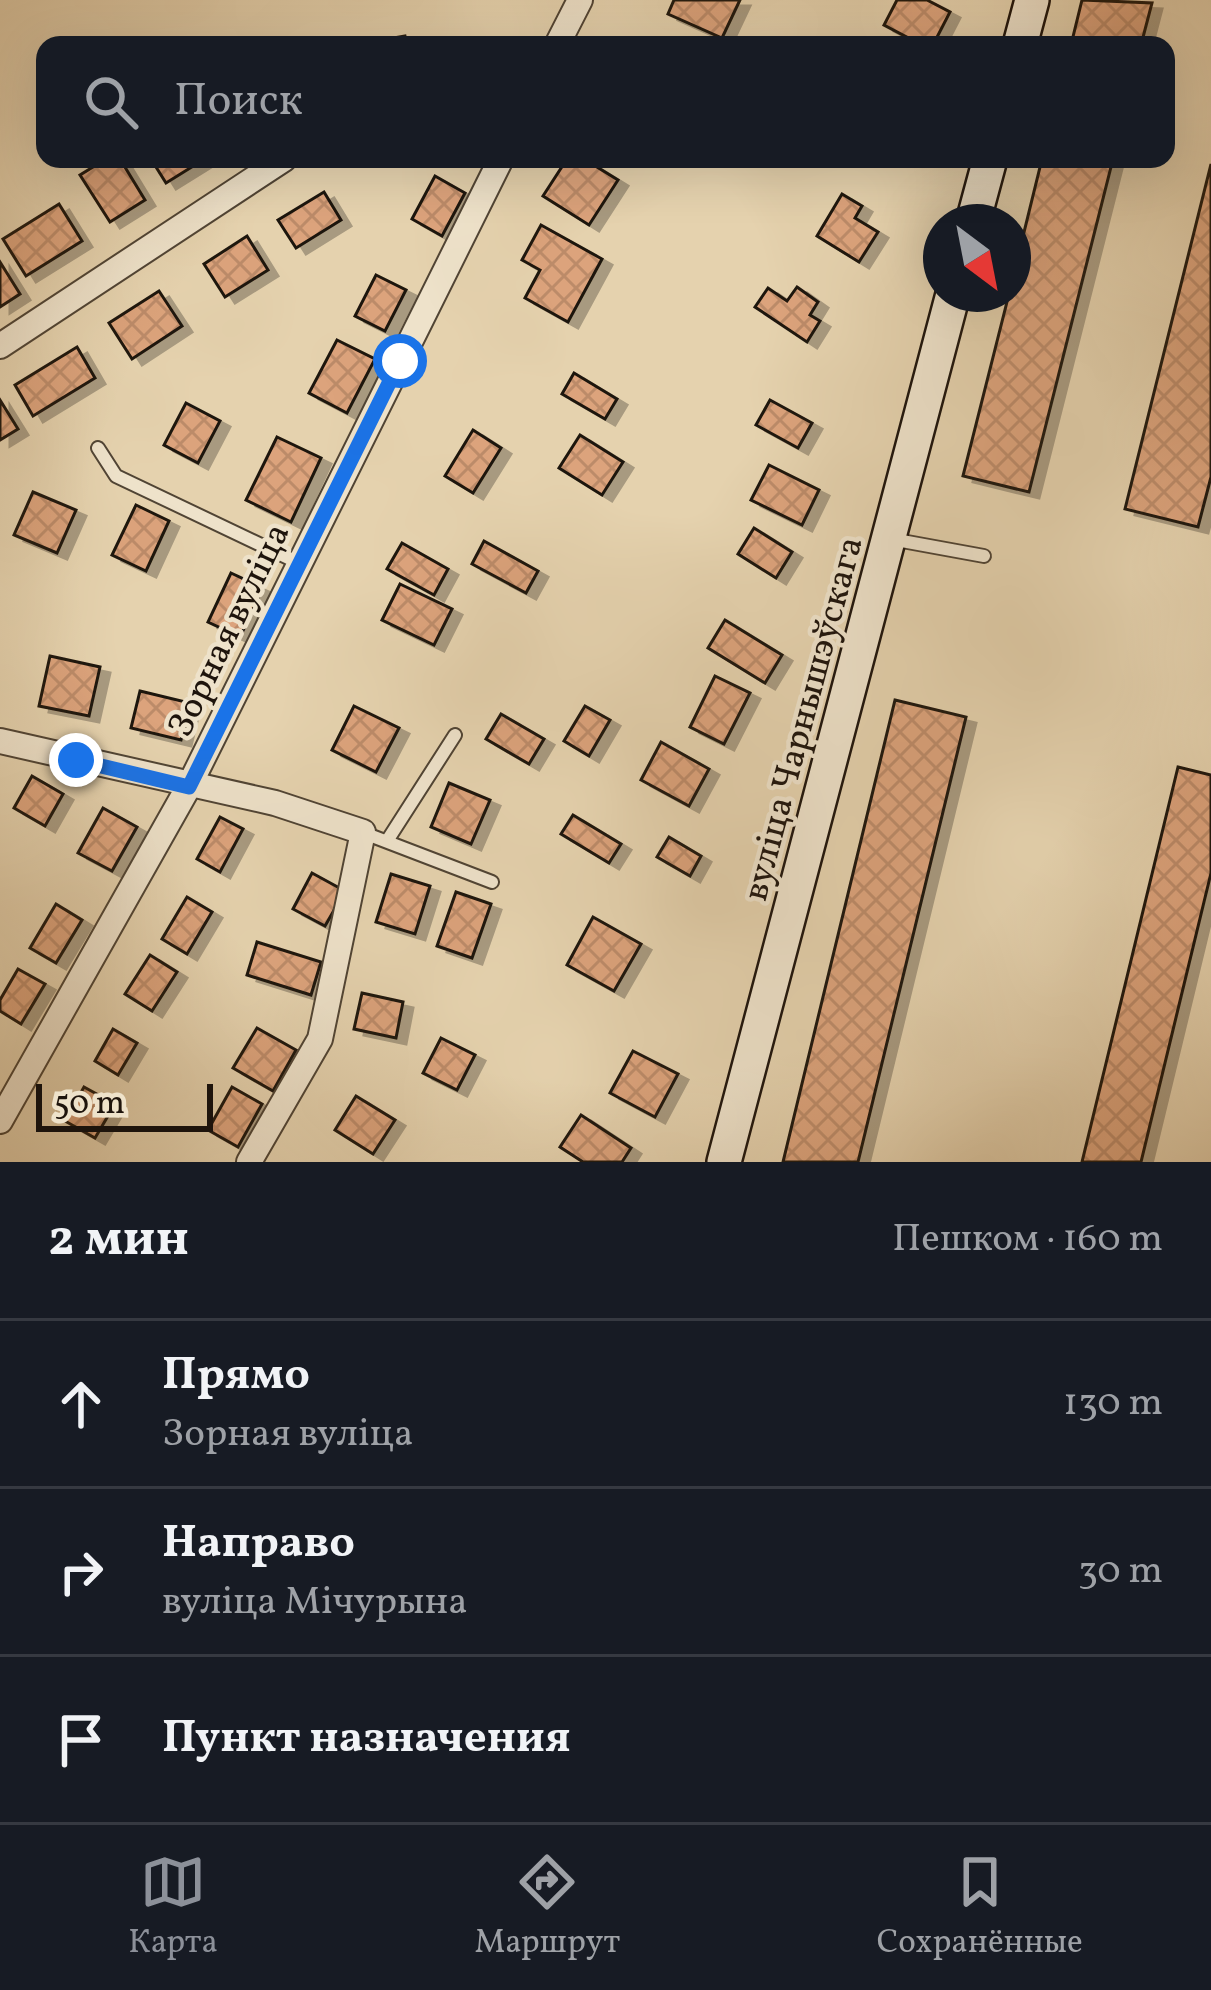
<!DOCTYPE html>
<html lang="ru">
<head>
<meta charset="utf-8">
<style>
  :root { --surface:#171b24; --page:#242831; --text:#f1f3f6; --muted:#9ea1a6; --line:#363941; --accent:#8c9099 }
  body { margin:0; font-family:Vollkorn,serif; background:var(--page); color:var(--text) }
  .compass { position:absolute; left:923px; top:204px; width:108px; height:108px; border-radius:50%; background:var(--surface); box-shadow:0 12px 48px #0002; rotate:148deg }
  .scale { position:absolute; left:36px; bottom:30px; width:177px; box-sizing:border-box; padding-left:12px; border:6px solid #1e140c; border-top:0; font-size:33px; line-height:42px; white-space:nowrap; color:#1e140c; -webkit-text-stroke:9px #eee2ca; paint-order:stroke }
  .stop { position:absolute; width:36px; height:36px; margin:-27px; border:9px solid #1a73e8; border-radius:50%; background:#fff }
  .stop.end { background:#1a73e8; border-color:#fff; box-shadow:0 3px 12px #0008 }
  .list { margin:0; padding:0; list-style:none }
  h2 { display:flex; justify-content:space-between; align-items:center; height:156px; margin:0; padding:0 48px; font-size:51px }
  h2 small { font-size:39px; font-weight:400; color:var(--muted) }
  .list li { display:grid; grid-template-columns:78px 1fr auto; gap:36px; align-items:center; box-sizing:border-box; height:168px; padding:0 48px; border-top:3px solid var(--line) }
  .list b { display:block; font-size:45px; white-space:nowrap }
  .list p { margin:0; font-size:39px; white-space:nowrap; color:var(--muted) }
  .list em { font-size:39px; font-style:normal; color:var(--muted) }
  .icon { flex:none; width:66px; height:66px; fill:none; stroke:currentColor; stroke-width:2; stroke-linecap:round; stroke-linejoin:round }
  .map { position:relative; flex:none; width:1211px; height:1162px; overflow:hidden }
  .search { position:absolute; background:var(--surface); box-shadow:0 12px 48px #0002; left:36px; right:36px; top:36px; height:132px; display:flex; align-items:center; gap:30px; box-sizing:border-box; padding:0 42px; border-radius:24px; color:var(--muted); font-size:45px }
  .sheet { height:660px; background:var(--surface) }
  nav { display:flex; justify-content:space-around; align-items:center; box-sizing:border-box; height:168px; border-top:3px solid var(--line); background:var(--surface); font-size:33px; color:var(--muted) }
  nav a { display:grid; justify-items:center; gap:6px }
  nav .on { color:var(--accent) }
  .map>svg:first-child { display:block }
</style>
</head>
<body>
<div class="map">
<svg width="1211" height="1162" viewBox="0 0 1211 1162">
  <defs>
    <pattern id="building-cross-hatch" width="8" height="8" patternUnits="userSpaceOnUse" patternTransform="scale(3)"><rect width="8" height="8" fill="#dca37b"/><path d="M0 0l8 8M0 8l8-8" fill="none" stroke="#bc8b69"/></pattern>
    <filter id="shadow"><feDropShadow dx="10" dy="6" stdDeviation="0" flood-color="#0004"/></filter>
  </defs>
  <rect width="100%" height="100%" fill="#e5d2ae"/>
  <filter id="stains"><feTurbulence type="fractalNoise" baseFrequency=".00167" numOctaves="4"/><feColorMatrix values="0 0 0 0 .2 0 0 0 0 .09 0 0 0 0 .02 0 0 0 .5 -.17"/></filter>
  <radialGradient id="worn" r=".72"><stop offset=".6" stop-color="#630" stop-opacity="0"/><stop offset="1" stop-color="#630" stop-opacity=".3"/></radialGradient>
  <g fill="url(#building-cross-hatch)" stroke="#1e140c" stroke-width="3" filter="url(#shadow)">
    <path d="M674 0H740L722 38 668 14Z"/>
    <path d="M897 0H927L950 12 933 45H922L884 25Z"/>
    <path d="M1082 0 1152 3 1141 45H1071Z"/>
    <path d="M405 36 407 45H354Z"/>
    <path d="M106 159H120L145 200 110 222 80 175Z"/>
    <path d="M151 159H202L203 160 166 183Z"/>
    <path d="M567 159H584L618 180 589 225 543 196Z"/>
    <path d="M1042 159H1113L1029 492 963 476 1009 294H1013V277Z"/>
    <path d="M1211 164V477L1198 527 1125 509Z"/>
    <path d="M435 176 465 193 442 236 412 219Z"/>
    <path d="M324 192 341 220 296 248 278 220Z"/>
    <path d="M842 194 862 206 855 218 878 232 859 262 817 236Z"/>
    <path d="M59 204 82 241 26 276 3 239Z"/>
    <path d="M541 225 602 259 568 322 525 298 540 270 522 260Z"/>
    <path d="M247 236 268 270 225 297 204 264Z"/>
    <path d="M0 262 20 294 0 307Z"/>
    <path d="M376 275 406 290 385 331 355 316Z"/>
    <path d="M797 287 818 302 810 315 820 321 807 342 755 307 768 288 787 301Z"/>
    <path d="M159 291 182 326 132 359 109 323Z"/>
    <path d="M337 340 375 359 347 413 309 393Z"/>
    <path d="M77 347 95 378 33 416 15 385Z"/>
    <path d="M574 373 617 399 605 419 562 394Z"/>
    <path d="M0 400 18 429 0 440Z"/>
    <path d="M770 400 812 423 798 448 756 425Z"/>
    <path d="M186 403 220 421 198 463 164 445Z"/>
    <path d="M473 430 501 448 473 493 445 476Z"/>
    <path d="M580 435 623 462 602 495 559 468Z"/>
    <path d="M277 437 321 458 291 522 246 500Z"/>
    <path d="M769 465 819 490 802 525 751 500Z"/>
    <path d="M33 492 76 510 57 553 14 535Z"/>
    <path d="M136 505 169 521 146 571 112 555Z"/>
    <path d="M754 528 792 552 776 578 738 554Z"/>
    <path d="M484 541 538 571 526 593 472 564Z"/>
    <path d="M402 543 448 569 434 595 387 569Z"/>
    <path d="M231 573 263 588 240 637 208 622Z"/>
    <path d="M400 584 452 609 434 645 382 620Z"/>
    <path d="M725 620 782 655 765 683 708 648Z"/>
    <path d="M50 656 100 667 89 716 39 706Z"/>
    <path d="M715 676 750 693 724 744 690 727Z"/>
    <path d="M140 691 190 703 181 740 131 728Z"/>
    <path d="M895 700 966 717 858 1162H783Z"/>
    <path d="M354 706 399 728 376 772 332 750Z"/>
    <path d="M585 706 610 720 589 756 564 741Z"/>
    <path d="M501 714 544 739 529 764 486 739Z"/>
    <path d="M661 742 709 769 689 806 641 780Z"/>
    <path d="M1178 767 1211 775V873L1141 1162H1082Z"/>
    <path d="M32 776 63 794 45 826 14 808Z"/>
    <path d="M449 783 490 800 471 844 431 827Z"/>
    <path d="M103 808 137 827 112 871 78 853Z"/>
    <path d="M573 815 621 844 609 863 561 834Z"/>
    <path d="M220 817 243 829 220 872 197 859Z"/>
    <path d="M669 837 701 856 690 876 657 857Z"/>
    <path d="M312 873 345 891 325 926 293 909Z"/>
    <path d="M391 874 430 886 415 934 376 922Z"/>
    <path d="M456 892 491 904 472 958 437 946Z"/>
    <path d="M187 897 212 912 187 954 162 939Z"/>
    <path d="M56 904 82 920 56 963 30 948Z"/>
    <path d="M593 917 641 944 614 991 567 965Z"/>
    <path d="M257 942 321 962 311 995 247 975Z"/>
    <path d="M150 955 177 972 152 1011 125 994Z"/>
    <path d="M18 969 45 984 21 1024 0 1011V1000Z"/>
    <path d="M362 993 403 1002 396 1038 354 1029Z"/>
    <path d="M257 1028 296 1050 273 1091 233 1068Z"/>
    <path d="M113 1029 137 1043 118 1075 95 1061Z"/>
    <path d="M441 1038 475 1055 457 1090 423 1073Z"/>
    <path d="M633 1051 678 1074 655 1117 610 1093Z"/>
    <path d="M84 1087 115 1104 95 1138 65 1121Z"/>
    <path d="M232 1087 262 1104 238 1147 208 1130Z"/>
    <path d="M356 1096 395 1120 373 1154 335 1130Z"/>
    <path d="M581 1115 631 1148 622 1162H583L560 1147Z"/>
  </g>
  <g fill="none" stroke-linecap="round" stroke-linejoin="round">
    <g stroke="#504434" stroke-width="16">
      <g id="service">
        <path d="M98 448 116 476 299 563"/>
        <path d="M891 539 984 556"/>
        <path d="M364 833 492 882"/>
        <path d="M387 841 455 735"/>
      </g>
    </g>
    <g stroke="#504434" stroke-width="28">
      <g id="minor">
        <path d="M557 45 580 0"/>
        <path d="M0 346 284 159"/>
        <path d="M0 741 275 803 363 832 320 1039 249 1162"/>
        <path d="M0 1121 189 786 501 159"/>
      </g>
    </g>
    <g stroke="#1e140c" stroke-width="38">
      <g id="secondary">
        <path d="M1020 45 1032 0"/>
        <path d="M973 222 990 159"/>
        <path d="M724 1162 953 294"/>
      </g>
    </g>
    <use href="#service" stroke="#eee2ca" stroke-width="12"/>
    <use href="#minor" stroke="#eee2ca" stroke-width="24"/>
    <use href="#secondary" stroke="#eee2ca" stroke-width="33"/>
  </g>
  <g fill="none" stroke-linecap="round" stroke-linejoin="round">
    <path stroke="#1a73e8" stroke-width="15" d="M76 760 189 787 400 361"/>
  </g>
  <g text-anchor="middle" stroke-width="9" stroke-linejoin="round" paint-order="stroke">
    <g font-size="36" fill="#1e140c" stroke="#eee2ca">
      <text transform="translate(227 629) rotate(-64)" y="13">Зорная вуліца</text>
      <text transform="translate(801 718) rotate(-75)" y="13">вуліца Чарнышэўскага</text>
    </g>
  </g>
  <rect width="100%" height="100%" filter="url(#stains)"/>
  <rect width="100%" height="100%" fill="url(#worn)"/>
</svg>
<svg class="compass" viewBox="-18 -18 36 36"><path d="M0-13l5 13h-10z" fill="#e53935"/><path d="M0 13l5-13h-10z" fill="#9ea1a6"/></svg>
<div class="scale">50 m</div>
<div class="stop" style="left:400px;top:361px"></div>
<div class="stop end" style="left:76px;top:760px"></div>
<div class="search"><svg class="icon" aria-label="search" viewBox="0 0 24 24"><circle cx="10" cy="10" r="6"/><path d="M15 15l6 6"/></svg>Поиск</div>
</div>
<section class="sheet">
<h2>2 мин<small>Пешком · 160 m</small></h2>
<ul class="list">
<li><svg class="icon" aria-label="ahead" viewBox="0 0 24 24"><path d="M12 20V5M6 11l6-6 6 6"/></svg><div><b>Прямо</b><p>Зорная вуліца</p></div><em>130 m</em></li>
<li><svg class="icon" aria-label="right" viewBox="0 0 24 24"><path d="M7 20v-9h11M14 6l5 5-5 5"/></svg><div><b>Направо</b><p>вуліца Мічурына</p></div><em>30 m</em></li>
<li><svg class="icon" aria-label="arrive" viewBox="0 0 24 24"><path d="M6 21V4h12l-3 4 3 4H6"/></svg><div><b>Пункт назначения</b></div></li>
</ul>
</section>
<nav>
<a class="on"><svg class="icon" aria-label="map" viewBox="0 0 24 24"><path d="M3 6l6-2 6 2 6-2v14l-6 2-6-2-6 2zM9 4v14M15 6v14"/></svg>Карта</a>
<a><svg class="icon" aria-label="directions" viewBox="0 0 24 24"><path d="M12 3l9 9-9 9-9-9zM9 14v-3h6M13 9l2 2-2 2"/></svg>Маршрут</a>
<a><svg class="icon" aria-label="saved" viewBox="0 0 24 24"><path d="M7 4h10v16l-5-4-5 4z"/></svg>Сохранённые</a>
</nav>
</body>
</html>
